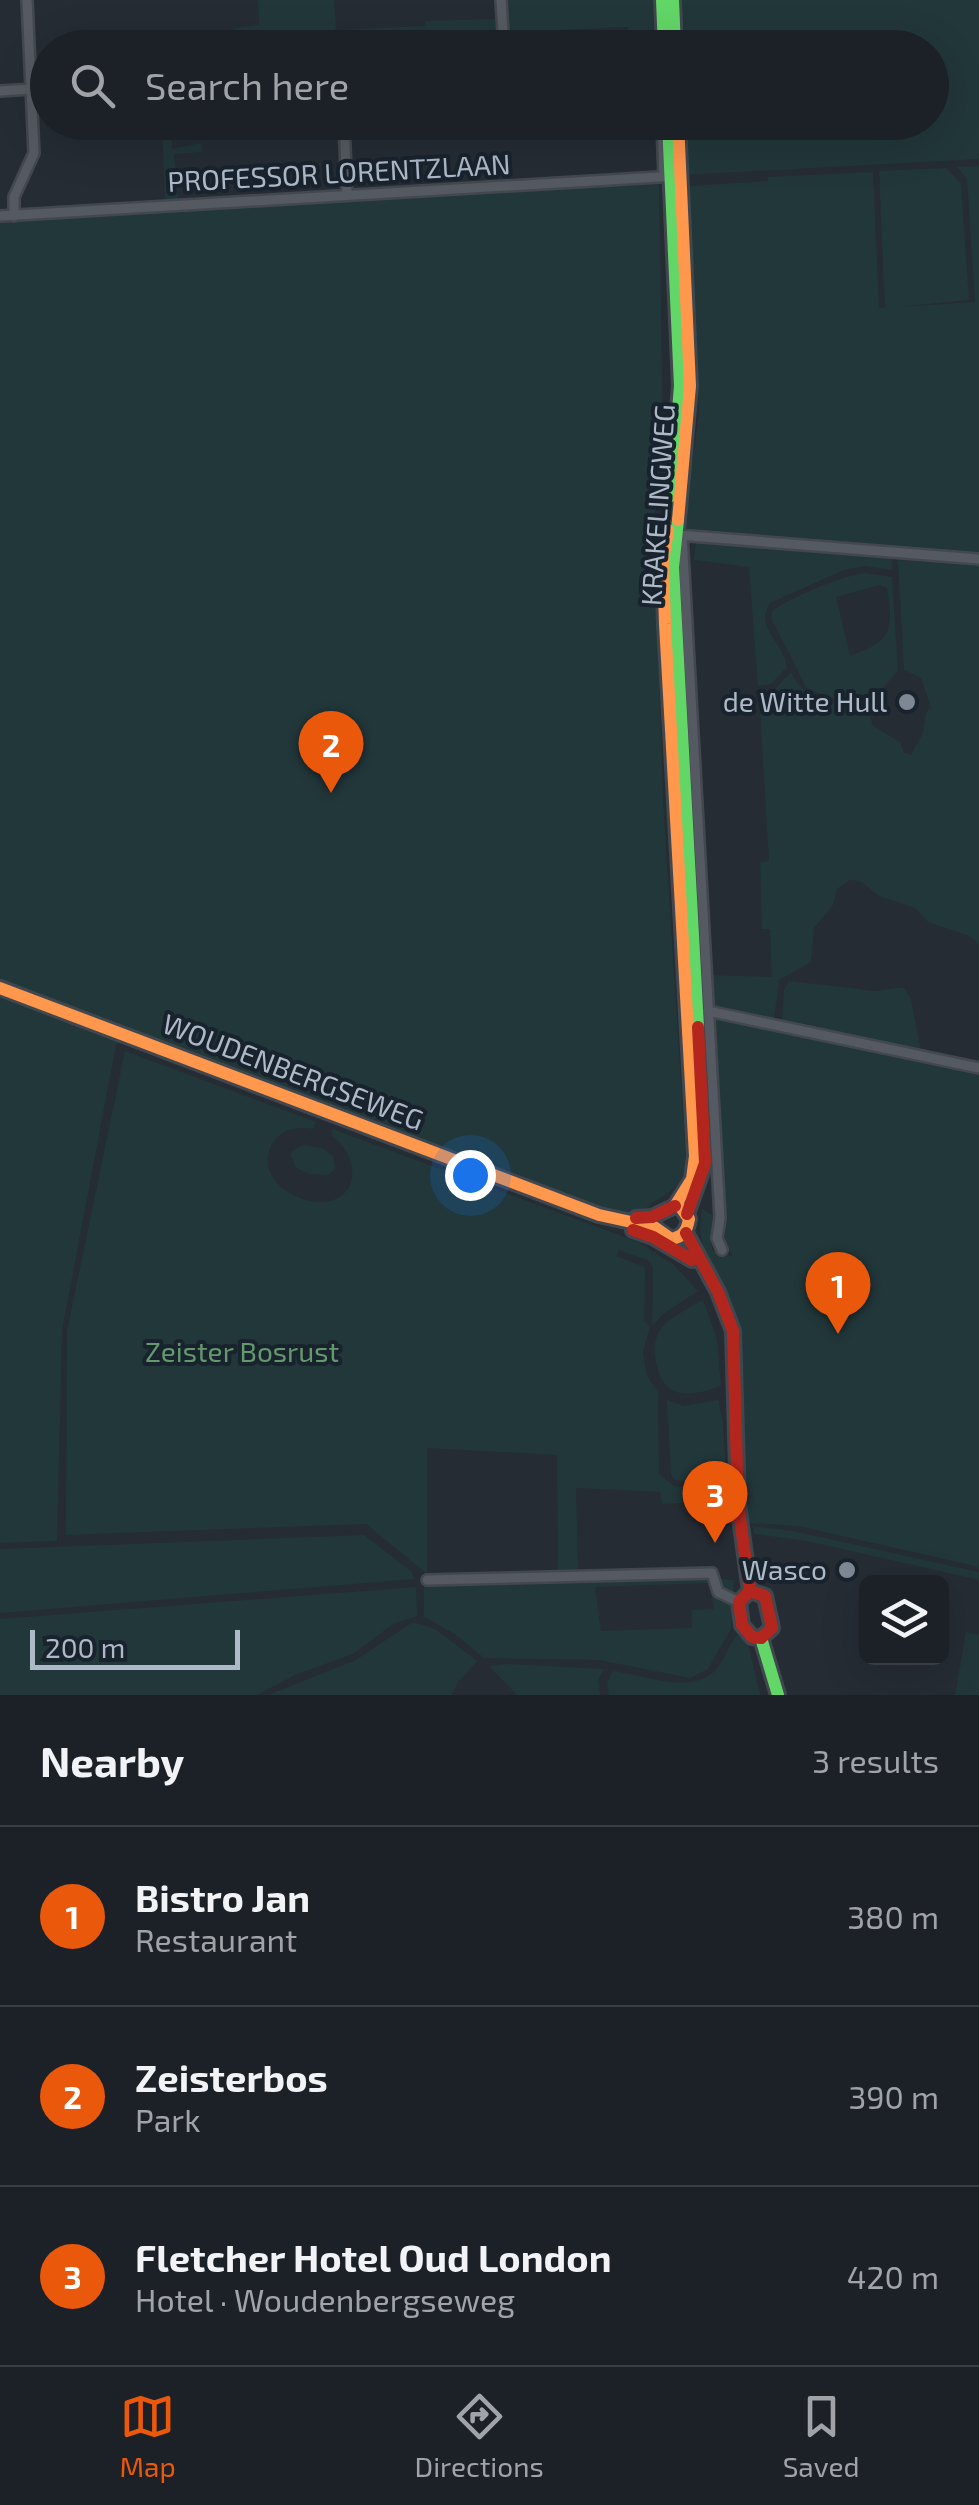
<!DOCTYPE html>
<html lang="en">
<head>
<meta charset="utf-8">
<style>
  :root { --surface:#1c2127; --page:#292e33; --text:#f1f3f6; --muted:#a0a3a7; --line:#3a3e44; --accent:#ea580c }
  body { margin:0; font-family:"Exo 2",sans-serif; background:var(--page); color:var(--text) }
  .controls { position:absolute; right:30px; bottom:30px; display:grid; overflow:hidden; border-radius:15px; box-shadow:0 10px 40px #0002 }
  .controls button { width:90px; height:90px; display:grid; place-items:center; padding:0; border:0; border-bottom:2px solid var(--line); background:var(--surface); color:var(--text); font:50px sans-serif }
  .scale { position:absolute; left:30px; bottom:25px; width:210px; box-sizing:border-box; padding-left:10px; border:5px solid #aeb9c7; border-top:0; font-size:28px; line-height:35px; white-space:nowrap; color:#aeb9c7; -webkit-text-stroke:8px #19232e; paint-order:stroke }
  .you { position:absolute; left:470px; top:1175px; width:35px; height:35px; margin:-25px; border:8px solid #fff; border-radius:50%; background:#1a73e8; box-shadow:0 0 0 15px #1a73e833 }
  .badge { display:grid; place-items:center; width:65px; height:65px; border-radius:50%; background:var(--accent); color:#fff; font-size:32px; font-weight:700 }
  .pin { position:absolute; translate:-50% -82px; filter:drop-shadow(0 2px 5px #0008) }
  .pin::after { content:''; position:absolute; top:52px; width:35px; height:30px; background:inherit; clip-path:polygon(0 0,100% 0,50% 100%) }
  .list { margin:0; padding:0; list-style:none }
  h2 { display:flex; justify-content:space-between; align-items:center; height:130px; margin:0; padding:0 40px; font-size:42px }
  h2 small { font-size:32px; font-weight:400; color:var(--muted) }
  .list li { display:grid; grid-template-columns:65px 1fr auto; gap:30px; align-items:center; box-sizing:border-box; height:180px; padding:0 40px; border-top:2px solid var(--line) }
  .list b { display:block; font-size:38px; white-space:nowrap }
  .list p { margin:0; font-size:32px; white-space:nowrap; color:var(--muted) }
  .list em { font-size:32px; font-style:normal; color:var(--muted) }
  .icon { flex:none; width:55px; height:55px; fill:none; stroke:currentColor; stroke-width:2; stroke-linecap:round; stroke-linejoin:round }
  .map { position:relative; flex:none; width:979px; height:1695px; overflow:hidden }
  .search { position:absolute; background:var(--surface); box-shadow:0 10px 40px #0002; left:30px; right:30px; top:30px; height:110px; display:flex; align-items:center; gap:25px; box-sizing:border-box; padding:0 35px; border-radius:55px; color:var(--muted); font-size:38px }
  .sheet { height:670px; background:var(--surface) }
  nav { display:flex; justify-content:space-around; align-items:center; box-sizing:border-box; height:140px; border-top:2px solid var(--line); background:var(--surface); font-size:28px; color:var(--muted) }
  nav a { display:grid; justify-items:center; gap:5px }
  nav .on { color:var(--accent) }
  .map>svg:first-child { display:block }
</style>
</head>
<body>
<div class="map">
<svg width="979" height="1695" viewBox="0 0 979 1695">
  <rect width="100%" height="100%" fill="#252c34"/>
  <g fill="#22373a" fill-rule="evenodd">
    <path d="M258 0H334L336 30 425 26V21L496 19 497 33 334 37 323 47H276L271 43 270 47H241L240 36 234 28 259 25Z"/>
    <path d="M507 0H653L655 47H630L628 27 508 32Z"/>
    <path d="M675 0H979V159L683 175 681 123 932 122V48L677 47Z"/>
    <path d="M162 123H171L172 149 201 143 202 152 174 154 178 199 165 200Z"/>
    <path d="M979 166V555L684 528 699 412 688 186 768 181V177L873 172 879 308H885L879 171 946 168 961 184 969 300 899 307 975 302 967 179 957 167Z"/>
    <path d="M659 180 663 441 654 522H651L650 527 654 528 663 799 686 1161C680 1200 657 1191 642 1214V1210L639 1214 603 1213 120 1042 116 1045 62 1330 57 1541 0 1543V216Z"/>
    <path d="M696 540 892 559V570L865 566 844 570 770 603C754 628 784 643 787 667L771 684 758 686 749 567 694 560Z"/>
    <path d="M898 560 979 566V944L969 936 928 922 915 908 879 896 860 881 850 880 837 889 833 905 814 928 811 962 779 980 774 1020 715 1009 711 1007 708 975 772 977 770 929H762L760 862 769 861 759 692 774 690 791 672C806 705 835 705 868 709L873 726 900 742 904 753 911 755 923 733 926 713 931 707 921 678 904 670Z"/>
    <path d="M865 573 892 577 898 671 869 703 825 697 806 687 771 618 772 612C783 600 847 574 865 573ZM879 585 887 588C894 631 892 641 850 656L836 597Z"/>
    <path d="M789 981C817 985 845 986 871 991 882 992 893 987 904 988L911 999 921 1052 782 1022 784 990Z"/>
    <path d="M714 1017 979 1073V1567L798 1526 749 1523C746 1505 742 1487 740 1470 736 1424 745 1376 737 1331 728 1285 692 1257 702 1209L717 1218 710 1240 713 1251 733 1256 725 1243Z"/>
    <path d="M125 1051 316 1122 313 1129C291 1125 269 1134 268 1160 266 1185 302 1205 326 1202 363 1196 357 1152 332 1136V1129L638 1242 673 1264 698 1291 663 1314 652 1326 653 1267 649 1261 619 1250 616 1256 645 1267 644 1321 650 1326 643 1353 647 1376 658 1392 659 1474 674 1486 728 1494V1501L662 1504 660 1492 576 1488 578 1569 558 1571 557 1455 427 1448V1574L366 1524 66 1535 67 1331Z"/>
    <path d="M303 1145 322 1148 333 1156 335 1169 328 1175 310 1174 296 1168 291 1156 292 1151Z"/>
    <path d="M703 1300 717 1339 721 1386C693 1396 665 1402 657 1366 654 1356 653 1344 658 1334 666 1318 688 1309 703 1300Z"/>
    <path d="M667 1400 684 1406 718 1400 723 1422 727 1487 676 1480 671 1475Z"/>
    <path d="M752 1526 793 1531 979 1572V1580L807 1541 755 1534Z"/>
    <path d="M364 1535 412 1572 414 1579 0 1613V1549Z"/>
    <path d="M707 1578 734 1580 731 1629 708 1669 690 1678 599 1660 484 1658 455 1634 424 1617V1584ZM710 1583 714 1609 692 1610V1628L601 1631 595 1587Z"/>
    <path d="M416 1587 417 1616 393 1624 353 1654 295 1675 257 1695H0V1619Z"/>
    <path d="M413 1622 435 1629 477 1661 458 1682 452 1695H268L356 1660Z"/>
    <path d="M741 1631 746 1634 760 1695H609L607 1682 613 1671C645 1675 689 1695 715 1671 726 1659 728 1643 741 1631Z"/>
    <path d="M966 1632 979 1635V1695H955Z"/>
    <path d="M506 1664 604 1669 598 1680 600 1695H517L489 1666Z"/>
  </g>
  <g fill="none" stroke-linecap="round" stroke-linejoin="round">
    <g stroke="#43484f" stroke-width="14">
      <g id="street">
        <path d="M501 0 504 48"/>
        <path d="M0 91 48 88"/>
        <path d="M344 122 347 195"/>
        <path d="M662 124 664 177"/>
        <path d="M0 216 676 176"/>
        <path d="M14 216V197L34 153 27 0"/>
        <path d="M678 535 979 559"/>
        <path d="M682 535 720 1218 717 1238 722 1250"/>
        <path d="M708 1011 979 1068"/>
        <path d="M427 1580 712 1573 718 1592 739 1602"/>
      </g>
    </g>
    <g stroke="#40474e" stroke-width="18">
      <g id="fast">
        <path d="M662 0 664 48"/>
        <path d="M673 0 675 48"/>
        <path d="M668 122 680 386 671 496"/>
        <path d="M678 520 673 567 698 1027"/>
        <path d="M761 1638 778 1695"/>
      </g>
    </g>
    <g stroke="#40474e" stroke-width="18">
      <g id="slow">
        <path d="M678 122 690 386 678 520"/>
        <path d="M668 530 663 562 665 624 695 1156 692 1179 675 1206"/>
        <path d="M0 988 599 1215 654 1227 671 1239C683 1237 687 1231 689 1219L682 1209"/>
      </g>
    </g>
    <g stroke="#40474e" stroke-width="18">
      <g id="jam">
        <path d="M687 1214 705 1163 698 1027"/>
        <path d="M636 1218 652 1217 675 1206"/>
        <path d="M633 1230 653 1237 692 1260"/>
        <path d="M686 1233 718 1292 733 1331 738 1504 750 1591"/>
        <path d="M750 1591 739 1602 742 1625 752 1637 761 1638"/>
        <path d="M750 1591 765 1596 772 1628 761 1638"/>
      </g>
    </g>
    <use href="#street" stroke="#555a62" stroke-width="9"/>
    <use href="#fast" stroke="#63d668" stroke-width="12"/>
    <use href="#slow" stroke="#ff974d" stroke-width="12"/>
    <use href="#jam" stroke="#b3261e" stroke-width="12"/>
  </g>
  <g fill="#7e8894" stroke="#19232e" stroke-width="4">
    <circle cx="907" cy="702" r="10"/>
    <circle cx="847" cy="1570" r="10"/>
  </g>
  <g text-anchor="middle" stroke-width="8" stroke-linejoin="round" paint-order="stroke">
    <g font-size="28" fill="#aeb9c7" stroke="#19232e">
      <text transform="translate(339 173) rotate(-3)" y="10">PROFESSOR LORENTZLAAN</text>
      <text transform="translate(658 505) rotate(-86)" y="10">KRAKELINGWEG</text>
      <text transform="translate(293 1072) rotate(21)" y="10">WOUDENBERGSEWEG</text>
    </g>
    <g font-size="28" fill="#aeb9c7" stroke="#19232e" text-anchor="end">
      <text x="887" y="712">de Witte Hull</text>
      <text x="827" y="1580">Wasco</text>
    </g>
    <g font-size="28" fill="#64986d" stroke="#19232e">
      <text x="242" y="1362">Zeister Bosrust</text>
    </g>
  </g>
</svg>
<div class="controls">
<button><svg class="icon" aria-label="layers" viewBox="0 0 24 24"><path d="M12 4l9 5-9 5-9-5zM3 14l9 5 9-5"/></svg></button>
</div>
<div class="scale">200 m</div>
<div class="you"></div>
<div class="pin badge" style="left:838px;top:1334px">1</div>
<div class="pin badge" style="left:331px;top:793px">2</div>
<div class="pin badge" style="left:715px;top:1543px">3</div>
<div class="search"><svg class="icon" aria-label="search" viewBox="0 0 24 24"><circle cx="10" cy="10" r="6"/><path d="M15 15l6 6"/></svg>Search here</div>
</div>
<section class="sheet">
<h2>Nearby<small>3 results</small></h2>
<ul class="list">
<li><span class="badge">1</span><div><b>Bistro Jan</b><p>Restaurant</p></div><em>380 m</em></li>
<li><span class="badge">2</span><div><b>Zeisterbos</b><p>Park</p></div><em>390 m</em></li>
<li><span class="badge">3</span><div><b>Fletcher Hotel Oud London</b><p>Hotel · Woudenbergseweg</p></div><em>420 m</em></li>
</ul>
</section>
<nav>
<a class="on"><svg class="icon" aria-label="map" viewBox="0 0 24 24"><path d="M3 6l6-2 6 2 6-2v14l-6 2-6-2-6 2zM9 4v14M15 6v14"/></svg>Map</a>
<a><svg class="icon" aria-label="directions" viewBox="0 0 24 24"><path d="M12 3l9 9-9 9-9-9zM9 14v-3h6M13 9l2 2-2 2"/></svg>Directions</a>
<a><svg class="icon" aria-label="saved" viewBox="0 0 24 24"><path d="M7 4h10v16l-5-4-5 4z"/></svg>Saved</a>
</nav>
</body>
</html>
